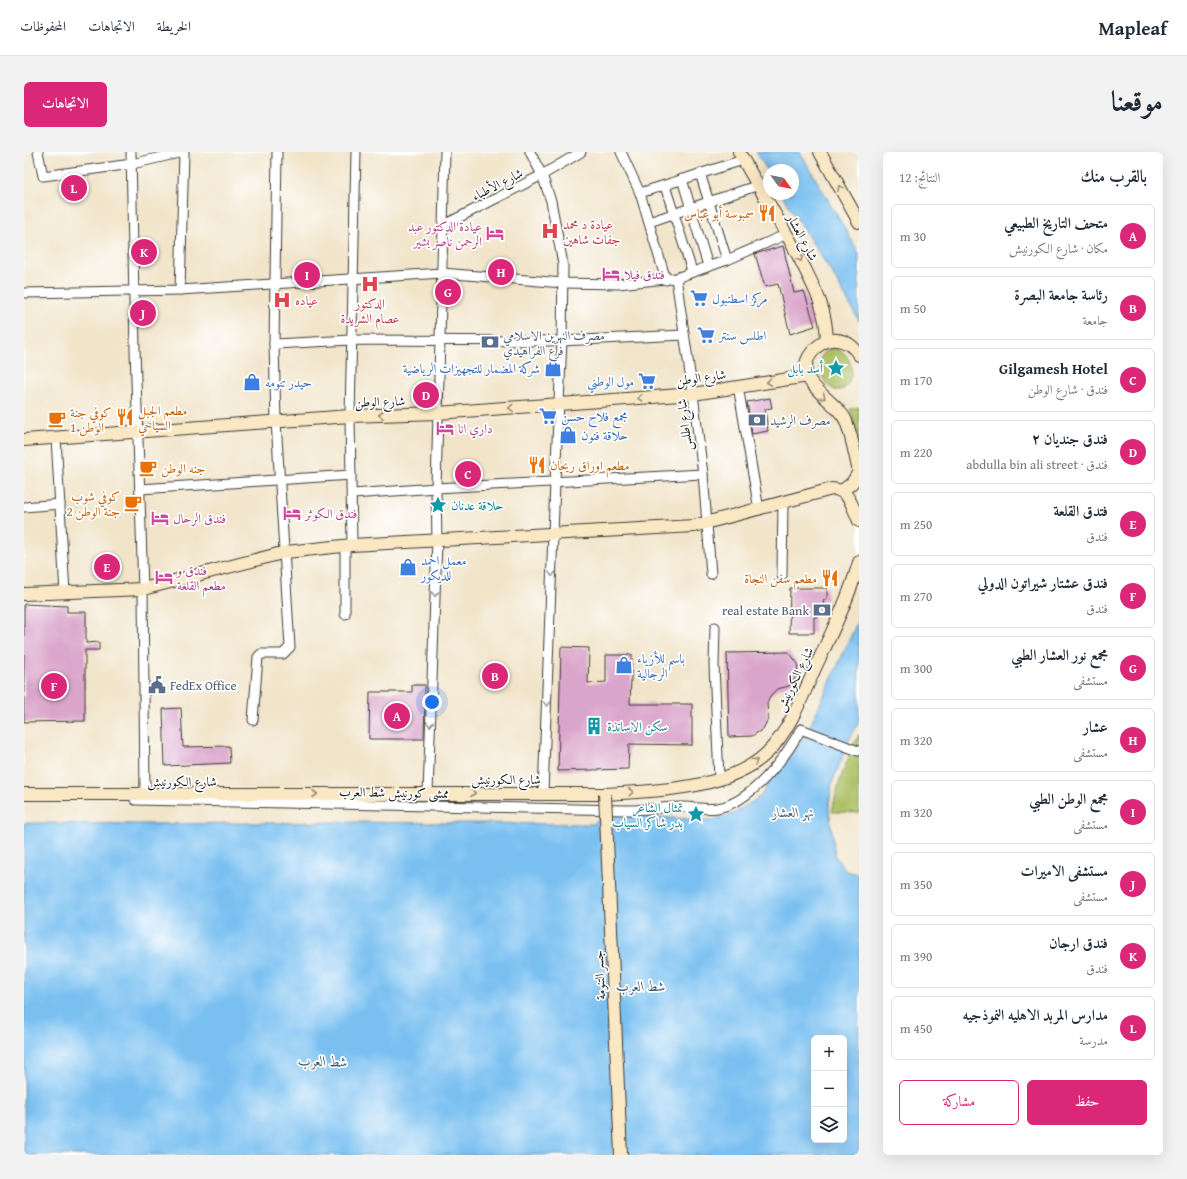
<!DOCTYPE html>
<html lang="ar">
<head>
<meta charset="utf-8">
<style>
  :root { --surface:#fff; --page:#f2f2f3; --text:#1f2937; --muted:#747a83; --line:#e0e1e3; --accent:#db2777 }
  body { margin:0; font-family:"Gentium Book Plus",Amiri,serif; background:var(--page); color:var(--text); direction:rtl }
  .controls { position:absolute; right:12px; bottom:12px; display:grid; overflow:hidden; border-radius:6px; box-shadow:0 4px 16px #0002 }
  .controls button { width:36px; height:36px; display:grid; place-items:center; padding:0; border:0; border-bottom:1px solid var(--line); background:var(--surface); color:var(--text); font:20px sans-serif }
  .compass { position:absolute; left:739px; top:12px; width:36px; height:36px; border-radius:50%; background:var(--surface); box-shadow:0 4px 16px #0002; rotate:123deg }
  .you { position:absolute; left:408px; top:550px; width:14px; height:14px; margin:-10px; border:3px solid #fff; border-radius:50%; background:#1a73e8; box-shadow:0 0 0 6px #1a73e833 }
  .badge { display:grid; place-items:center; width:26px; height:26px; border-radius:50%; background:var(--accent); color:#fff; font-size:13px; font-weight:700 }
  .pin { position:absolute; translate:-50% -50%; border:2px solid #fff; box-shadow:0 1px 4px #0006 }
  .list { margin:0; padding:0; list-style:none }
  h2 { display:flex; justify-content:space-between; align-items:center; height:52px; margin:0; padding:0 16px; font-size:17px }
  h2 small { font-size:13px; font-weight:400; color:var(--muted) }
  .list li { display:grid; grid-template-columns:26px 1fr auto; gap:12px; align-items:center; box-sizing:border-box; height:64px; margin:0 8px 8px; padding:0 8px; border:1px solid var(--line); border-radius:6px }
  .list b { display:block; font-size:15px; white-space:nowrap }
  .list p { margin:0; font-size:13px; white-space:nowrap; color:var(--muted) }
  .list em { font-size:13px; font-style:normal; color:var(--muted) }
  .actions { display:flex; gap:8px; padding:12px 16px }
  .actions a { flex:1; padding:9px 0; border:1px solid var(--accent); border-radius:6px; text-align:center; font-size:14px; color:var(--accent) }
  .actions .main { background:var(--accent); color:#fff }
  .icon { flex:none; width:22px; height:22px; fill:none; stroke:currentColor; stroke-width:2; stroke-linecap:round; stroke-linejoin:round }
  .map { position:relative; flex:none; width:835px; height:1003px; overflow:hidden; direction:ltr; border-radius:6px }
  header { display:flex; align-items:center; gap:24px; box-sizing:border-box; height:56px; padding:0 20px; background:var(--surface); border-bottom:1px solid var(--line) }
  header strong { font-size:19px }
  nav { display:flex; gap:22px; margin-inline-start:auto; font-size:14px }
  .intro { display:flex; align-items:center; justify-content:space-between; box-sizing:border-box; height:96px; padding:0 24px }
  h1 { margin:0; font-size:28px }
  .button { padding:10px 18px; border-radius:6px; background:var(--accent); color:#fff; font-size:14px; font-weight:700 }
  main { display:flex; gap:24px; padding:0 24px }
  aside { flex:1; background:var(--surface); border-radius:6px; box-shadow:0 4px 16px #0002 }
  .map>svg:first-child { display:block }
</style>
</head>
<body>
<header>
<strong>Mapleaf</strong>
<nav><a>الخريطة</a><a>الاتجاهات</a><a>المحفوظات</a></nav>
</header>
<div class="intro"><h1>موقعنا</h1><a class="button">الاتجاهات</a></div>
<main>
<aside>
<h2>بالقرب منك<small>النتائج: 12</small></h2>
<ul class="list">
<li><span class="badge">A</span><div><b>متحف التاريخ الطبيعي</b><p>مكان · شارع الكورنيش</p></div><em>30 m</em></li>
<li><span class="badge">B</span><div><b>رئاسة جامعة البصرة</b><p>جامعة</p></div><em>50 m</em></li>
<li><span class="badge">C</span><div><b>Gilgamesh Hotel</b><p>فندق · شارع الوطن</p></div><em>170 m</em></li>
<li><span class="badge">D</span><div><b>فندق جنديان ٢</b><p>فندق · abdulla bin ali street</p></div><em>220 m</em></li>
<li><span class="badge">E</span><div><b>فتدق القلعة</b><p>فندق</p></div><em>250 m</em></li>
<li><span class="badge">F</span><div><b>فندق عشتار شيراتون الدولي</b><p>فندق</p></div><em>270 m</em></li>
<li><span class="badge">G</span><div><b>مجمع نور العشار الطبي</b><p>مستشفى</p></div><em>300 m</em></li>
<li><span class="badge">H</span><div><b>عشار</b><p>مستشفى</p></div><em>320 m</em></li>
<li><span class="badge">I</span><div><b>مجمع الوطن الطبي</b><p>مستشفى</p></div><em>320 m</em></li>
<li><span class="badge">J</span><div><b>مستشفى الاميرات</b><p>مستشفى</p></div><em>350 m</em></li>
<li><span class="badge">K</span><div><b>فندق ارجان</b><p>فندق</p></div><em>390 m</em></li>
<li><span class="badge">L</span><div><b>مدارس المربد الاهليه النموذجيه</b><p>مدرسة</p></div><em>450 m</em></li>
</ul>
<div class="actions"><a class="main">حفظ</a><a>مشاركة</a></div>
</aside>
<div class="map">
<svg width="835" height="1003" viewBox="0 0 835 1003">
  <rect width="100%" height="100%" fill="#fff"/>
  <filter id="ink" filterUnits="userSpaceOnUse"><feTurbulence type="fractalNoise" baseFrequency=".025" numOctaves="2"/><feDisplacementMap in="SourceGraphic" scale="8" xChannelSelector="R" yChannelSelector="G"/><feConvolveMatrix kernelMatrix="1 2 1 2 8 2 1 2 1" color-interpolation-filters="sRGB"/></filter>
  <filter id="wash" filterUnits="userSpaceOnUse"><feTurbulence type="fractalNoise" baseFrequency=".012" numOctaves="4" result="noise"/><feDisplacementMap in="SourceGraphic" scale="16" xChannelSelector="R" yChannelSelector="G"/><feGaussianBlur stdDeviation="0.9" result="paint"/><feColorMatrix in="noise" values="0 0 0 0 0 0 0 0 0 0 0 0 0 0 0 0 0 1.4 0 .05"/><feComposite in="paint" operator="in"/></filter>
  <g filter="url(#wash)">
    <rect width="100%" height="100%" fill="#f1e4c9"/>
    <g fill="#abbf62" stroke="#646e3f">
      <path d="M809 196C823 198 831 214 826 227 813 263 776 204 809 196Z"/>
      <path d="M835 255V292L826 257Z"/>
      <path d="M835 582V661L808 660C813 632 823 607 835 582Z"/>
    </g>
    <g fill="#79c0f1" stroke="#4a6e86" fill-rule="evenodd">
      <path d="M732 0H776L835 101V169L808 121 757 42H769V18H745V21Z"/>
      <path d="M835 466V570L826 586 808 631 805 656 811 704 822 719 835 722V1003H0V671L130 672 313 670 570 672 575 665 591 663 685 668 709 662 737 644 750 620 772 596 786 574ZM790 886H820V988H790Z"/>
    </g>
    <g id="blocks">
      <g fill="#daa5cb">
        <path d="M759 94 770 141 780 139 791 174 766 182 754 132 741 135 731 102Z"/>
        <path d="M746 246 748 256 741 257 744 279 728 282 723 250Z"/>
        <path d="M766 436H803V448H799L800 454H797L796 460H793V465H790V481H765Z"/>
        <path d="M0 452 43 454V460H62V491L75 490V498H61V569L0 570Z"/>
        <path d="M537 495 565 496 564 531 582 530V503H608L606 552H668V593L605 592 604 617 534 619Z"/>
        <path d="M765 500 774 512 773 524 765 534 753 537 746 544 743 551 744 567 739 577 728 584 705 585 703 501Z"/>
        <path d="M388 533H401L400 587H345L346 540H388Z"/>
        <path d="M157 556 159 595 205 594 206 611 141 614 139 557Z"/>
      </g>
    </g>
  </g>
  <g filter="url(#ink)">
    <use href="#blocks" fill-opacity="0" stroke="#3c3a36" stroke-width="1"/>
    <g fill="none" stroke-linecap="round" stroke-linejoin="round">
      <g stroke="#3c3a36" stroke-width="11">
        <g id="street">
          <path d="M14 0 19 24 108 12 159 0"/>
          <path d="M107 0 111 197 119 437 121 643"/>
          <path d="M506 0 518 23 527 49 539 112 538 189 531 330 519 641"/>
          <path d="M597 0 616 41 642 128"/>
          <path d="M676 21 703 108"/>
          <path d="M658 27 684 114"/>
          <path d="M641 34 668 119"/>
          <path d="M616 41 719 8"/>
          <path d="M625 70 735 33"/>
          <path d="M420 73 518 23 557 0"/>
          <path d="M652 126 669 242 679 322 687 422"/>
          <path d="M156 138 160 0"/>
          <path d="M0 141 156 138 418 121 539 131 594 132 652 126 703 108 763 82"/>
          <path d="M250 192 328 188 538 189 659 183"/>
          <path d="M714 234 735 358"/>
          <path d="M32 286 41 441"/>
          <path d="M116 337 327 323"/>
          <path d="M328 342 412 336 679 322"/>
          <path d="M0 355 36 352"/>
          <path d="M328 393 326 264 332 0"/>
          <path d="M321 394V462"/>
          <path d="M758 424 759 351"/>
          <path d="M691 475 690 513 695 627"/>
          <path d="M229 568 234 505 237 502H259L266 495 252 269 250 192 253 0"/>
          <path d="M404 641 413 389 412 336 421 0"/>
          <path d="M111 648 601 658C621 658 640 655 659 655 670 655 682 658 693 656 727 651 761 606 777 577L834 599"/>
        </g>
      </g>
      <g stroke="#3c3a36" stroke-width="14">
        <g id="secondary">
          <path d="M715 0C735 37 759 73 778 111 792 139 802 156 803 189"/>
          <path d="M796 0 835 70"/>
          <path d="M835 203C830 195 823 189 813 188 804 187 795 192 789 199 763 229 813 247 822 269 828 285 831 303 835 320"/>
          <path d="M0 288 326 264 414 261 669 242 784 224"/>
          <path d="M818 339 828 331 835 320"/>
          <path d="M0 442 119 437 262 400 328 393 670 374 808 337C825 337 829 356 835 369"/>
          <path d="M0 642H581C632 639 704 638 743 601 766 578 779 543 792 514 808 480 825 446 835 410"/>
        </g>
      </g>
      <use href="#street" stroke="#fff" stroke-width="9"/>
      <use href="#secondary" stroke="#fae7c3" stroke-width="12"/>
      <g stroke="#3c3a36" stroke-width="14" stroke-linecap="butt">
        <path id="secondary-bridge" d="M581 642 597 1003"/>
      </g>
      <use href="#secondary-bridge" stroke="#fae7c3" stroke-width="12"/>
    </g>
    <defs><path id="oneway-chevron" d="M-2-3.5L2.5 0L-2 3.5" fill="none" stroke-width="1.6" stroke-linecap="round" stroke-linejoin="round"/></defs>
    <g stroke="#968c78">
      <use href="#oneway-chevron" transform="translate(816 36) rotate(-119)"/>
      <use href="#oneway-chevron" transform="translate(776 107) rotate(64)"/>
      <use href="#oneway-chevron" transform="translate(745 230) rotate(172)"/>
      <use href="#oneway-chevron" transform="translate(799 245) rotate(41)"/>
      <use href="#oneway-chevron" transform="translate(616 246) rotate(175)"/>
      <use href="#oneway-chevron" transform="translate(487 256) rotate(176)"/>
      <use href="#oneway-chevron" transform="translate(357 263) rotate(178)"/>
      <use href="#oneway-chevron" transform="translate(731 609) rotate(-35)"/>
      <use href="#oneway-chevron" transform="translate(607 640) rotate(-3)"/>
      <use href="#oneway-chevron" transform="translate(449 641)"/>
      <use href="#oneway-chevron" transform="translate(291 642)"/>
    </g>
    <g stroke="#999">
      <use href="#oneway-chevron" transform="translate(528 422) rotate(92)"/>
      <use href="#oneway-chevron" transform="translate(411 442) rotate(92)"/>
      <use href="#oneway-chevron" transform="translate(523 552) rotate(92)"/>
      <use href="#oneway-chevron" transform="translate(406 572) rotate(92)"/>
    </g>
  </g>
  <defs>
    <g id="restaurant-bare" transform="scale(1.38)"><path d="M-5-6h1v4h1v-4h1v4h1v-4h1v5L-1.5 .5V6h-2V.5L-5-1ZM5-6V6H3V1.5H1.5Q1.5-4 5-6Z" fill="#e8710a" stroke="#fff" stroke-width="2.5" paint-order="stroke"/></g>
    <g id="hospital-bare" transform="scale(1.38)"><path d="M-5-5h3v3.5h4V-5h3V5h-3V1.5h-4V5h-3Z" fill="#e0444e" stroke="#fff" stroke-width="2.5" paint-order="stroke"/></g>
    <g id="hotel-bare" transform="scale(1.38)"><path d="M-6-4.5h1.5V1H6V5H4.5V3h-9V5H-6ZM-4 0a1.8 1.8 0 1 1 3.6 0ZM.5 0V-2.5h3Q6-2.5 6 0Z" fill="#d1479c" stroke="#fff" stroke-width="2.5" paint-order="stroke"/></g>
    <g id="supermarket-bare" transform="scale(1.38)"><path d="M-6-5.5h2.5l.6 2H6L4.5 2H-2.5L-4.4-4H-6ZM-1.5 3.2a1.3 1.3 0 1 0 .1 0ZM3 3.2a1.3 1.3 0 1 0 .1 0Z" fill="#3f7fe0" stroke="#fff" stroke-width="2.5" paint-order="stroke"/></g>
    <g id="bank-bare" transform="scale(1.38)"><path d="M-6-4H6V4H-6ZM0-2.3a2.3 2.3 0 1 0 0 4.6a2.3 2.3 0 1 0 0-4.6Z" fill="#5c6f8a" stroke="#fff" stroke-width="2.5" paint-order="stroke"/></g>
    <g id="shop-bare" transform="scale(1.38)"><path d="M-5-2.5h2.3a2.7 3.5 0 0 1 5.4 0H5L5.5 6h-11ZM-1.5-2.5h3a1.5 2.3 0 0 0-3 0Z" fill="#3f7fe0" stroke="#fff" stroke-width="2.5" paint-order="stroke"/></g>
    <g id="sight-bare" transform="scale(1.38)"><path d="M0-6L1.8-2.2L6-1.7L2.9 1.2L3.7 5.4L0 3.3L-3.7 5.4L-2.9 1.2L-6-1.7L-1.8-2.2Z" fill="#0f9aa8" stroke="#fff" stroke-width="2.5" paint-order="stroke"/></g>
    <g id="cafe-bare" transform="scale(1.38)"><path d="M-5.5-4.5H6V0H3Q3 3.5 0 3.5H-2.5Q-5.5 3.5-5.5 0ZM3-3.2v2h1.7v-2ZM-6 4.5H4V6H-6Z" fill="#e8710a" stroke="#fff" stroke-width="2.5" paint-order="stroke"/></g>
    <g id="civic-bare" transform="scale(1.38)"><path d="M-.6-6.5H3V-4.5H.6V-3L4-1V1h2V6H-6V1h2V-1L-.6-3ZM-1.2 2.5V6h2.4V2.5Z" fill="#5c6f8a" stroke="#fff" stroke-width="2.5" paint-order="stroke"/></g>
    <g id="building-bare" transform="scale(1.38)"><path d="M-4-6H4V6H1V3H-1V6H-4ZM-2.5-4.3h1.7v1.8h-1.7ZM.8-4.3h1.7v1.8H.8ZM-2.5-1h1.7V.8h-1.7ZM.8-1h1.7V.8H.8Z" fill="#0f9aa8" stroke="#fff" stroke-width="2.5" paint-order="stroke"/></g>
  </defs>
  <g fill-rule="evenodd">
    <use href="#restaurant-bare" x="743" y="61"/>
    <use href="#hospital-bare" x="526" y="79"/>
    <use href="#hotel-bare" x="471" y="81"/>
    <use href="#hotel-bare" x="587" y="122"/>
    <use href="#hospital-bare" x="346" y="132"/>
    <use href="#supermarket-bare" x="675" y="146"/>
    <use href="#hospital-bare" x="258" y="148"/>
    <use href="#supermarket-bare" x="682" y="183"/>
    <use href="#bank-bare" x="466" y="190"/>
    <use href="#shop-bare" x="529" y="216"/>
    <use href="#sight-bare" x="812" y="216"/>
    <use href="#supermarket-bare" x="623" y="229"/>
    <use href="#shop-bare" x="228" y="230"/>
    <use href="#supermarket-bare" x="524" y="264"/>
    <use href="#restaurant-bare" x="101" y="265"/>
    <use href="#cafe-bare" x="33" y="267"/>
    <use href="#bank-bare" x="733" y="268"/>
    <use href="#hotel-bare" x="421" y="276"/>
    <use href="#shop-bare" x="544" y="283"/>
    <use href="#restaurant-bare" x="513" y="313"/>
    <use href="#cafe-bare" x="124" y="316"/>
    <use href="#cafe-bare" x="109" y="351"/>
    <use href="#sight-bare" x="414" y="353"/>
    <use href="#hotel-bare" x="268" y="361"/>
    <use href="#hotel-bare" x="136" y="366"/>
    <use href="#shop-bare" x="384" y="415"/>
    <use href="#hotel-bare" x="140" y="425"/>
    <use href="#restaurant-bare" x="806" y="426"/>
    <use href="#bank-bare" x="798" y="458"/>
    <use href="#shop-bare" x="600" y="513"/>
    <use href="#civic-bare" x="133" y="533"/>
    <use href="#building-bare" x="570" y="574"/>
    <use href="#sight-bare" x="672" y="662"/>
  </g>
  <g text-anchor="middle" stroke-width="3.5" stroke-linejoin="round" paint-order="stroke">
    <g font-size="13" fill="#1c1c1c" stroke="#fff">
      <text transform="translate(473 32) rotate(-27)" y="5">شارع الأطباء</text>
      <text transform="translate(779 85) rotate(62)" y="5">شارع العشار</text>
      <text transform="translate(677 225) rotate(-8)" y="5">شارع الوطن</text>
      <text transform="translate(356 249) rotate(-2)" y="5">شارع الوطن</text>
      <text transform="translate(660 273) rotate(-97)" y="5">شارع اطلس</text>
      <text transform="translate(770 527) rotate(-64)" y="5">شارع الكورنيش</text>
      <text x="482" y="632">شارع الكورنيش</text>
      <text x="158" y="634">شارع الكورنيش</text>
      <text transform="translate(370 640) rotate(1)" y="5">ممشى كورنيش شط العرب</text>
      <text transform="translate(575 823) rotate(-93)" y="5">جسر التنومة</text>
    </g>
    <g font-size="13" fill="#c56008" stroke="#fff" text-anchor="start">
      <text x="730" y="66" text-anchor="end">سمبوسة أبو عباس</text>
      <text x="114" y="263">مطعم الجبل<tspan x="114" dy="15">السياحي</tspan></text>
      <text x="46" y="265">كوفي جنة<tspan x="46" dy="15">الوطن 1</tspan></text>
      <text x="526" y="318">مطعم اوراق ريحان</text>
      <text x="137" y="321">جنه الوطن</text>
      <text x="96" y="349" text-anchor="end">كوفي شوب<tspan x="96" dy="15">جنة الوطن 2</tspan></text>
      <text x="793" y="431" text-anchor="end">مطعم سفن النجاة</text>
    </g>
    <g font-size="13" fill="#be3a42" stroke="#fff" text-anchor="start">
      <text x="539" y="77">عيادة د محمد<tspan x="539" dy="15">جفات شاهين</tspan></text>
      <text x="271" y="153">عياده</text>
      <text x="346" y="156" text-anchor="middle">الدكتور<tspan x="346" dy="15">عصام الشريدة</tspan></text>
    </g>
    <g font-size="13" fill="#b23c85" stroke="#fff" text-anchor="start">
      <text x="458" y="79" text-anchor="end">عيادة الدكتور عبد<tspan x="458" dy="15">الرحمن ناصر بشير</tspan></text>
      <text x="600" y="127">فندق فيلا</text>
      <text x="434" y="281">داري انا</text>
      <text x="281" y="366">فندق الكوثر</text>
      <text x="149" y="371">فندق الرحال</text>
      <text x="153" y="423">فندق و<tspan x="153" dy="15">مطعم القلعة</tspan></text>
    </g>
    <g font-size="13" fill="#366cbe" stroke="#fff" text-anchor="start">
      <text x="688" y="151">مركز اسطنبول</text>
      <text x="695" y="188">اطلس سنتر</text>
      <text x="516" y="221" text-anchor="end">شركة المضمار للتجهيزات الرياضية</text>
      <text x="610" y="234" text-anchor="end">مول الوطني</text>
      <text x="241" y="235">حيدر تنومه</text>
      <text x="537" y="269">مجمع فلاح حسن</text>
      <text x="557" y="288">حلاقة فنون</text>
      <text x="397" y="413">معمل احمد<tspan x="397" dy="15">للديكور</tspan></text>
      <text x="613" y="511">باسم للأزياء<tspan x="613" dy="15">الرجالية</tspan></text>
    </g>
    <g font-size="13" fill="#4e5e75" stroke="#fff" text-anchor="start">
      <text x="479" y="188">مصرف النهرين الاسلامي<tspan x="479" dy="15">فرع الفراهيدي</tspan></text>
      <text x="746" y="273">مصرف الرشيد</text>
      <text x="785" y="463" text-anchor="end">real estate Bank</text>
      <text x="146" y="538">FedEx Office</text>
    </g>
    <g font-size="13" fill="#0d838f" stroke="#fff" text-anchor="end">
      <text x="799" y="221">أسد بابل</text>
      <text x="427" y="358" text-anchor="start">حلاقة عدنان</text>
      <text x="583" y="579" text-anchor="start">سكن الاساتذة</text>
      <text x="659" y="660">تمثال الشاعر<tspan x="659" dy="15">بدر شاكر السياب</tspan></text>
    </g>
    <g font-size="14" font-style="italic" fill="#415e71" stroke="#fff">
      <text x="769" y="665">نهر العشار</text>
      <text x="617" y="839">شط العرب</text>
      <text transform="translate(299 909) rotate(2)" y="5">شط العرب</text>
    </g>
  </g>
</svg>
<div class="controls">
<button>+</button>
<button>−</button>
<button><svg class="icon" aria-label="layers" viewBox="0 0 24 24"><path d="M12 4l9 5-9 5-9-5zM3 14l9 5 9-5"/></svg></button>
</div>
<svg class="compass" viewBox="-18 -18 36 36"><path d="M0-13l5 13h-10z" fill="#e53935"/><path d="M0 13l5-13h-10z" fill="#747a83"/></svg>
<div class="you"></div>
<div class="pin badge" style="left:373px;top:564px">A</div>
<div class="pin badge" style="left:471px;top:524px">B</div>
<div class="pin badge" style="left:444px;top:322px">C</div>
<div class="pin badge" style="left:402px;top:243px">D</div>
<div class="pin badge" style="left:83px;top:415px">E</div>
<div class="pin badge" style="left:30px;top:534px">F</div>
<div class="pin badge" style="left:424px;top:140px">G</div>
<div class="pin badge" style="left:477px;top:120px">H</div>
<div class="pin badge" style="left:283px;top:123px">I</div>
<div class="pin badge" style="left:119px;top:161px">J</div>
<div class="pin badge" style="left:120px;top:100px">K</div>
<div class="pin badge" style="left:50px;top:36px">L</div>
</div>
</main>
</body>
</html>
